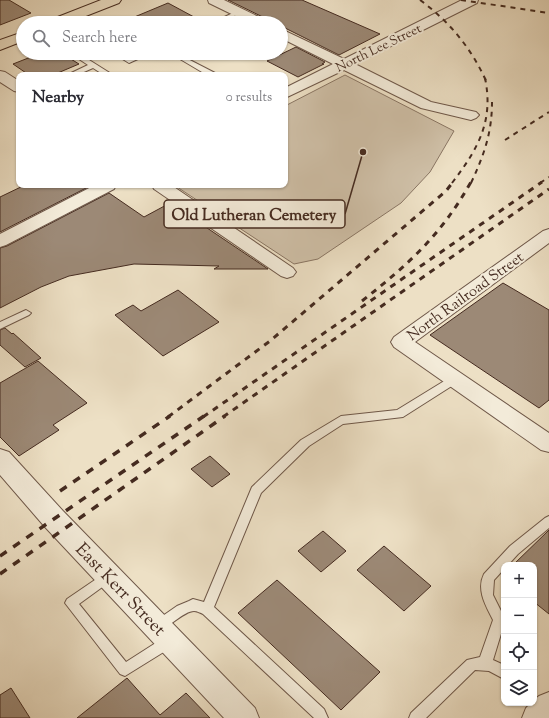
<!DOCTYPE html>
<html lang="en">
<head>
<meta charset="utf-8">
<style>
  :root { --surface:#fff; --page:#f2f2f3; --text:#2b2b33; --muted:#7c7c81; --line:#e1e1e2 }
  body { margin:0; font-family:"Sorts Mill Goudy",serif; background:var(--page); color:var(--text) }
  .controls { position:absolute; right:12px; bottom:12px; display:grid; overflow:hidden; border-radius:8px; box-shadow:0 1px 3px #0004 }
  .controls button { width:36px; height:36px; display:grid; place-items:center; padding:0; border:0; border-bottom:1px solid var(--line); background:var(--surface); color:var(--text); font:20px sans-serif }
  .list { margin:0; padding:0; list-style:none }
  h2 { display:flex; justify-content:space-between; align-items:center; height:52px; margin:0; padding:0 16px; font-size:17px }
  h2 small { font-size:13px; font-weight:400; color:var(--muted) }
  .icon { flex:none; width:22px; height:22px; fill:none; stroke:currentColor; stroke-width:2; stroke-linecap:round; stroke-linejoin:round }
  .map { position:relative; flex:none; width:549px; height:718px; overflow:hidden }
  .search { position:absolute; background:var(--surface); box-shadow:0 1px 3px #0004; left:16px; top:16px; width:272px; height:44px; display:flex; align-items:center; gap:10px; box-sizing:border-box; padding:0 14px; border-radius:22px; color:var(--muted); font-size:15px }
  .panel { position:absolute; background:var(--surface); box-shadow:0 1px 3px #0004; left:16px; top:72px; width:272px; height:116px; border-radius:8px }
  .map>svg:first-child { display:block }
</style>
</head>
<body>
<div class="map">
<svg width="549" height="718" viewBox="0 0 549 718">
  <rect width="100%" height="100%" fill="#ede0c5"/>
  <filter id="stains"><feTurbulence type="fractalNoise" baseFrequency=".005" numOctaves="4"/><feColorMatrix values="0 0 0 0 .2 0 0 0 0 .09 0 0 0 0 .02 0 0 0 .5 -.17"/></filter>
  <radialGradient id="worn" r=".72"><stop offset=".6" stop-color="#630" stop-opacity="0"/><stop offset="1" stop-color="#630" stop-opacity=".3"/></radialGradient>
  <path fill="#d0c1a9" stroke="#8a7664" d="M345 75 454 131 430 172 401 203 318 259 294 264 174 185H285V106Z"/>
  <g fill="#9c8976" stroke="#452b20">
    <path d="M0 0H9L31 13 0 25Z"/>
    <path d="M228 0H302L380 34 339 55 281 26V23H275Z"/>
    <path d="M168 3 194 17 179 23H120Z"/>
    <path d="M296 47 325 62 322 64H324L298 77 267 61Z"/>
    <path d="M41 53H61L79 64 53 75H29L13 64Z"/>
    <path d="M25 185H92L0 232V197Z"/>
    <path d="M109 193 144 217 170 203 268 269H214L219 266 134 264 69 276 41 287 0 308V248L7 246Z"/>
    <path d="M503 283 549 310V400L539 408 430 335Z"/>
    <path d="M178 290 219 322 163 356 115 315 133 305 141 311Z"/>
    <path d="M5 328 12 334 13 333 41 358 25 367 0 345V330Z"/>
    <path d="M38 361 87 403 53 425 59 430 19 456 0 437V383Z"/>
    <path d="M210 456 230 474 212 487 191 469Z"/>
    <path d="M549 530V614L534 602V565H513Z"/>
    <path d="M323 531 346 551 321 572 298 551Z"/>
    <path d="M384 546 431 586 404 611 357 570Z"/>
    <path d="M277 580 380 672 341 710 238 613Z"/>
    <path d="M127 678 160 715 186 693 210 718H77Z"/>
    <path d="M11 688 30 718H0V695Z"/>
  </g>
  <g fill="none" stroke-linecap="round" stroke-linejoin="round">
    <g stroke="#6f5849" stroke-width="2">
      <g id="service">
        <path d="M237 11 242 12 220 23H212Z"/>
        <path d="M70 53H78L113 75H104L93 68 77 75H67L88 65Z"/>
        <path d="M113 53H121L129 58 142 53H151L129 63Z"/>
        <path d="M182 56 215 73 216 75H207L180 59 179 58Z"/>
        <path d="M26 310 31 313 29 315 0 329V322Z"/>
        <path d="M454 375 458 376 459 379 458 382 403 417 343 424 309 446 261 493 214 607 324 709 328 718H314L203 614C201 613 197 611 194 611 184 611 168 628 158 632L154 630 152 626 154 622 177 606 189 601 193 599 204 602 252 487 301 440 341 416 397 410Z"/>
        <path d="M549 516V528L518 554 508 565H504V569L494 580 493 595 504 617V624L493 660 504 665V679L489 671 475 670 426 718H409L411 713 467 660 480 657 493 620C486 606 476 590 484 574L510 546 545 518Z"/>
        <path d="M108 571 112 572 114 576 112 580 79 604 126 662 165 637 170 635 175 637 176 641 175 645 125 676 120 674 65 603 67 599Z"/>
      </g>
    </g>
    <g stroke="#6f5849" stroke-width="2">
      <g id="minor">
        <path d="M208 0H224L265 20 267 23H250L209 3Z"/>
        <path d="M462 0H478L477 3 355 64 431 102 476 112 479 115 476 118 471 120 421 108 344 70 285 98V88L333 64 281 38V29L344 59Z"/>
        <path d="M0 71 5 72 19 81V92L14 91 0 82Z"/>
        <path d="M95 185H116L114 189 6 245 0 247V234Z"/>
        <path d="M152 185H171L293 268 296 272 293 276 287 278 281 276 154 189Z"/>
        <path d="M549 229V243L415 342 549 433V452L541 450 394 347 391 342 394 337 543 231Z"/>
      </g>
    </g>
    <g stroke="#6f5849" stroke-width="2">
      <g id="tertiary">
        <path d="M0 449 9 452 63 511 255 708 259 718H224L45 527 0 475Z"/>
        <path d="M549 692V718H522L526 708 531 703H534V700L539 696Z"/>
      </g>
    </g>
    <g stroke="#452b20" stroke-width="2">
      <g id="primary">
        <path d="M101 0H121L119 3 68 23H48L50 20Z"/>
        <path d="M23 32V41L0 50V40Z"/>
      </g>
    </g>
    <use href="#service" fill="#f3ebd9" fill-rule="evenodd"/>
    <use href="#minor" fill="#f3ebd9" fill-rule="evenodd"/>
    <use href="#tertiary" fill="#f3ebd9" fill-rule="evenodd"/>
    <use href="#primary" fill="#ede0c5" fill-rule="evenodd"/>
    <g stroke="#452b20" stroke-width="2" stroke-dasharray="5 5" stroke-linecap="butt">
      <path d="M420 0C450 22 472 49 487 83"/>
      <path d="M461 0 549 13"/>
      <path d="M505 140 549 112"/>
      <path d="M452 183C478 149 494 121 485 78"/>
      <path d="M471 183C484 155 492 133 492 102"/>
      <path d="M540 183 549 177"/>
    </g>
    <g stroke="#452b20" stroke-width="3" stroke-dasharray="6 6" stroke-linecap="butt">
      <path d="M362 301C409 264 441 235 471 182"/>
      <path d="M168 417 270 341 446 191 453 182"/>
      <path d="M203 417 542 182"/>
      <path d="M223 417 549 189"/>
    </g>
    <g stroke="#452b20" stroke-width="3.5" stroke-dasharray="8 8" stroke-linecap="butt">
      <path d="M60 491 170 416"/>
      <path d="M0 556 204 416"/>
      <path d="M0 574 225 416"/>
    </g>
  </g>
  <g text-anchor="middle" stroke-width="4" stroke-linejoin="round" paint-order="stroke">
    <g font-size="13" fill="#452b20" stroke="#f3ebd9">
      <text transform="translate(378 47) rotate(-26)" y="5">North Lee Street</text>
    </g>
    <g font-size="15" fill="#452b20" stroke="#f3ebd9">
      <text transform="translate(465 296) rotate(-36)" y="5">North Railroad Street</text>
    </g>
    <g font-size="18" fill="#452b20" stroke="#f3ebd9">
      <text transform="translate(121 589) rotate(46)" y="6">East Kerr Street</text>
    </g>
  </g>
  <path fill="none" stroke="#452b20" stroke-width="1.5" d="M363 152L345 214"/>
  <circle fill="#452b20" stroke="#f3ebd9" stroke-width="1.5" cx="363" cy="152" r="4"/>
  <rect fill="#f3ebd9" stroke="#452b20" stroke-width="1.5" x="164" y="200" width="181" height="28" rx="4"/>
  <g font-size="16" text-anchor="middle" font-weight="bold" fill="#452b20">
    <text x="254" y="220">Old Lutheran Cemetery</text>
  </g>
  <rect width="100%" height="100%" filter="url(#stains)"/>
  <rect width="100%" height="100%" fill="url(#worn)"/>
</svg>
<div class="controls">
<button>+</button>
<button>−</button>
<button><svg class="icon" aria-label="locate" viewBox="0 0 24 24"><circle cx="12" cy="12" r="6"/><path d="M12 2v4M12 18v4M2 12h4M18 12h4"/></svg></button>
<button><svg class="icon" aria-label="layers" viewBox="0 0 24 24"><path d="M12 4l9 5-9 5-9-5zM3 14l9 5 9-5"/></svg></button>
</div>
<div class="search"><svg class="icon" aria-label="search" viewBox="0 0 24 24"><circle cx="10" cy="10" r="6"/><path d="M15 15l6 6"/></svg>Search here</div>
<section class="panel">
<h2>Nearby<small>0 results</small></h2>
<ul class="list">
</ul>
</section>
</div>
</body>
</html>
